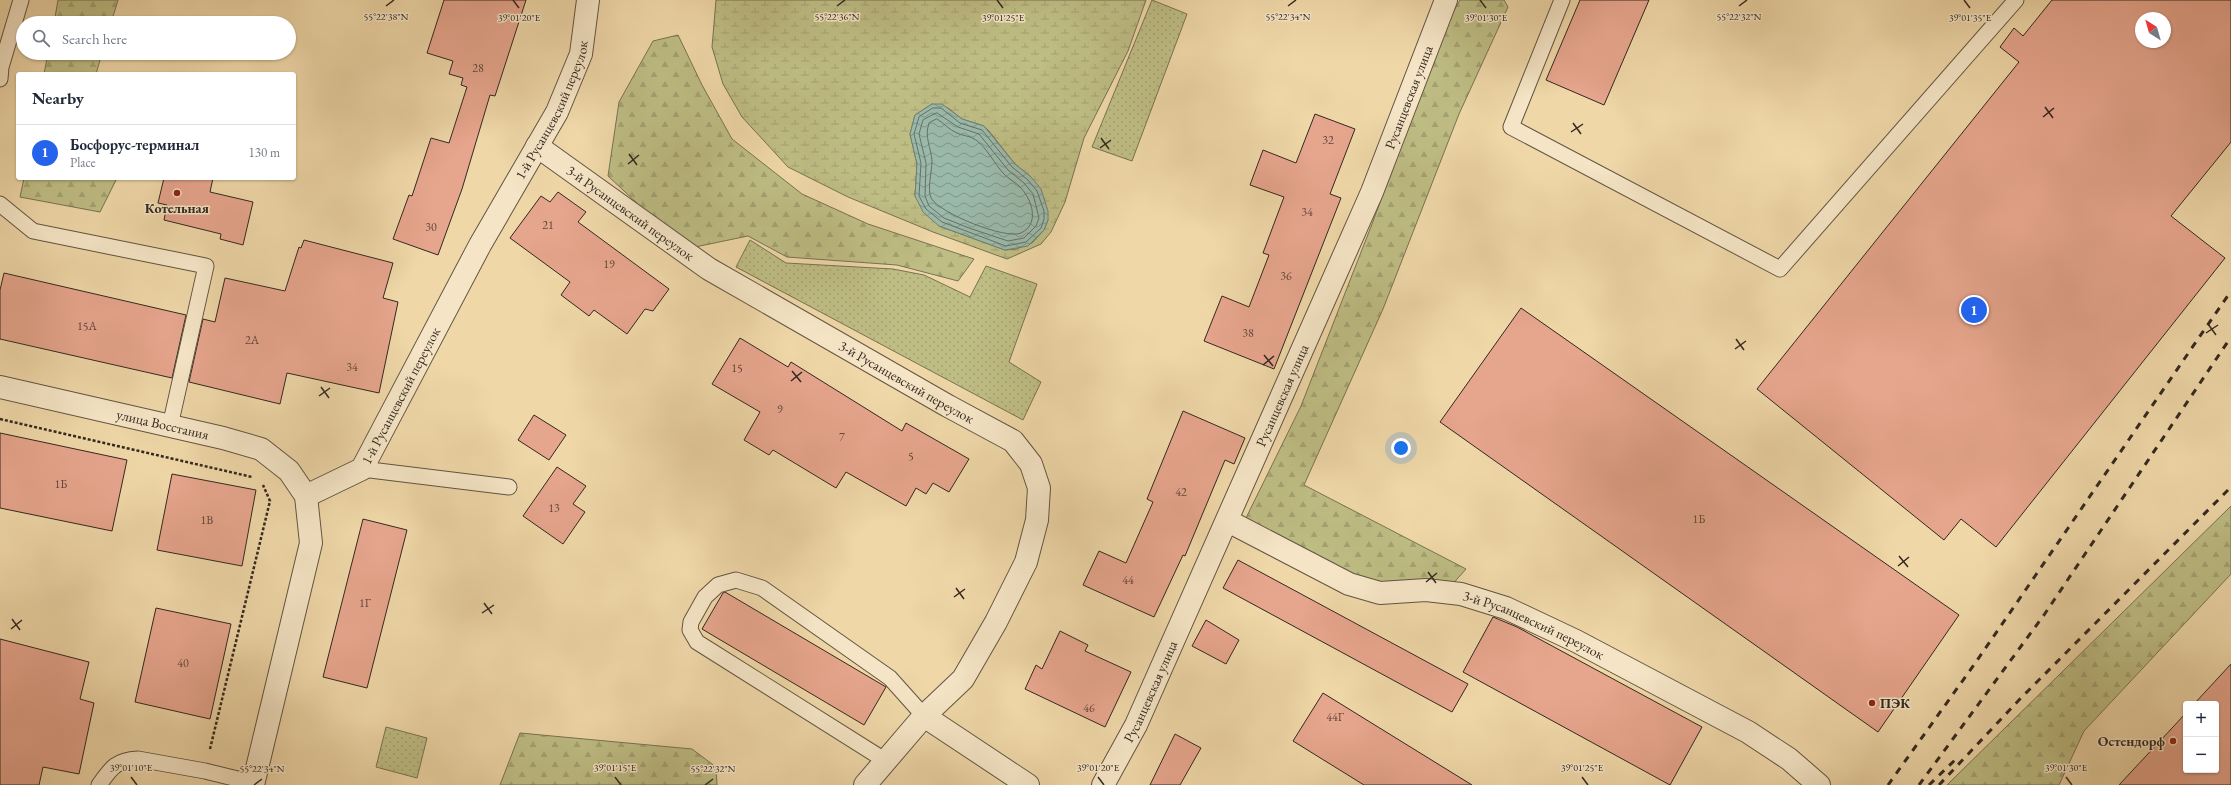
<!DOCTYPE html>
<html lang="en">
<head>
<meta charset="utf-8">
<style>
  :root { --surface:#fff; --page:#f2f2f3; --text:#1f2937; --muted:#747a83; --line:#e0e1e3; --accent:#2563eb }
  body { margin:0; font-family:"EB Garamond",serif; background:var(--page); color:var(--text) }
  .controls { position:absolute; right:12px; bottom:12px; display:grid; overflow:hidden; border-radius:4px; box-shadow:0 1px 3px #0004 }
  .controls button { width:36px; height:36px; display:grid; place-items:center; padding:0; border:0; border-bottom:1px solid var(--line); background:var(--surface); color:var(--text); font:20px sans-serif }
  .compass { position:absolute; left:2135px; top:12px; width:36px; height:36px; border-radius:50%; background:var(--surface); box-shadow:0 1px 3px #0004; rotate:323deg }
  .you { position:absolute; left:1401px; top:448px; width:14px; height:14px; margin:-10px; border:3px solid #fff; border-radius:50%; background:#1a73e8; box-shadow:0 0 0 6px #1a73e833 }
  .badge { display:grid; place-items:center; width:26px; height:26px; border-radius:50%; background:var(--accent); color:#fff; font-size:13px; font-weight:700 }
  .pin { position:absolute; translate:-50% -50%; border:2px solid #fff; box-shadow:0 1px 4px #0006 }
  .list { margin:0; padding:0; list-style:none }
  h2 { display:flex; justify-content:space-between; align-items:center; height:52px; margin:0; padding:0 16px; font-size:17px }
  h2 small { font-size:13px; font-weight:400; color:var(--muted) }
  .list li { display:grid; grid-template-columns:26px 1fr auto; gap:12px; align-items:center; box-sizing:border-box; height:56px; padding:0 16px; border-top:1px solid var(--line) }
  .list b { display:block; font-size:15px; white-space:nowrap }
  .list p { margin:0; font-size:13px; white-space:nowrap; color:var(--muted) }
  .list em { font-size:13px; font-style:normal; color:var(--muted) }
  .icon { flex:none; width:22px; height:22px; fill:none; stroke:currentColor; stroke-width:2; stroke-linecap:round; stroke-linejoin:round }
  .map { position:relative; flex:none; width:2231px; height:785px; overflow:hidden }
  .search { position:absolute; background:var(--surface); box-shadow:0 1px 3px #0004; left:16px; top:16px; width:280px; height:44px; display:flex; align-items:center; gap:10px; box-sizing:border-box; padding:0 14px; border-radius:22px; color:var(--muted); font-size:15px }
  .panel { position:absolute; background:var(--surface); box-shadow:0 1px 3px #0004; left:16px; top:72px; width:280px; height:108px; border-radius:4px }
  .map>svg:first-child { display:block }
</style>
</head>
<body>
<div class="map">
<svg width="2231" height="785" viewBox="0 0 2231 785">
  <defs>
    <pattern id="forest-firs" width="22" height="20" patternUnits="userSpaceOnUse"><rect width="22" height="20" fill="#bebd84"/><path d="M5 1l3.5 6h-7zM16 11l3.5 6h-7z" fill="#a4a272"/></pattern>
    <pattern id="wetland-marsh" width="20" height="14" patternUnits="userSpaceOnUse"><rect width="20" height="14" fill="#bebd84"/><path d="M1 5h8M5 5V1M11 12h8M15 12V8" fill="none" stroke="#a4a272"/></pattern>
    <pattern id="park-dots" width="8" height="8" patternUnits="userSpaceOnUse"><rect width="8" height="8" fill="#bebd84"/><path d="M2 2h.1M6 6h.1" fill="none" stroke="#a4a272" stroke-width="1.8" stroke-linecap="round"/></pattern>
    <pattern id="water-waves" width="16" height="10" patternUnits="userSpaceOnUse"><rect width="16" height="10" fill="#9ab9aa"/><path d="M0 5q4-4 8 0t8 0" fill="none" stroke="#7e968a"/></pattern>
  </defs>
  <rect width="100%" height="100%" fill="#efd7a8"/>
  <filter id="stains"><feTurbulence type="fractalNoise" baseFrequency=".005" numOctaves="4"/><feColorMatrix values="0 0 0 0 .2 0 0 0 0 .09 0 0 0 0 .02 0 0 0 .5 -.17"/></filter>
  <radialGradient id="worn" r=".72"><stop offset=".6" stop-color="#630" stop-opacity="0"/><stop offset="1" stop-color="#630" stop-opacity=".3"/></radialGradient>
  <g fill="url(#forest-firs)" stroke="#787252">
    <path d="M58 0H118L111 23H54Z"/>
    <path d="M1460 0H1504L1508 7 1459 114 1383 309 1304 485 1466 569 1450 587 1376 585 1332 568 1245 520 1301 406 1372 224 1448 21Z"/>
    <path d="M678 35 702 85 732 139 802 194 868 224 974 259 958 281 897 265 787 257 748 236 695 247 654 219 608 176 619 102 653 41Z"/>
    <path d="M48 53H102L96 74H44Z"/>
    <path d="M24 178H117L100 212 20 197Z"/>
    <path d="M2231 506V574L2084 731 2059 785H1947Z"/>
    <path d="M520 733 692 749 716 767 717 785H500Z"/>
  </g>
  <path fill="url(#wetland-marsh)" stroke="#787252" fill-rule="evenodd" d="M716 0H1146L1128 51 1084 138 1065 202 1051 232 1041 244 1007 259 933 232 848 197 788 167 742 117 723 84 712 47ZM932 104 948 108 962 119 984 126 989 131 1015 164 1031 177 1048 220 1044 230 1032 243 1016 249 1005 250 939 226 915 196 917 164 910 134 915 115Z"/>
  <g fill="url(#park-dots)" stroke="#787252">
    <path d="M1152 0 1187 14 1132 161 1092 147Z"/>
    <path d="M750 240 786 263 893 269 924 275 970 297 986 266 1037 284 1009 362 1041 382 1023 420 736 267Z"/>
    <path d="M386 727 427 738 417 778 376 767Z"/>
  </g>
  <path fill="url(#water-waves)" stroke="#717f73" d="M932 104H942L962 119 984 126 1015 164 1031 177 1041 189 1048 211V220L1044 230 1028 246 1005 250 939 226 923 212 915 196 917 164 910 134 915 115Z"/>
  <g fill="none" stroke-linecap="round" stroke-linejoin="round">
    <g stroke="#667065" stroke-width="1">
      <path d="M933 108H941L960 123 982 130 1012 167 1028 180 1037 191 1044 211V219L1041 228 1026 242 1006 246 942 222 926 209 919 196 921 163 914 134 919 117Z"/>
      <path d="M937 113 958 127 979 134 1008 170 1024 183 1033 194 1039 218 1036 226 1024 238 1008 241 969 228 944 218 929 206 925 196 926 163 919 134 923 120Z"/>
      <path d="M937 119C944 123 949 130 957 133 963 136 971 136 976 140 987 148 994 163 1003 173 1008 179 1016 182 1021 188 1032 200 1040 224 1021 233 1006 240 939 213 931 198 927 188 932 172 932 161 931 147 924 137 929 123Z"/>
    </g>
  </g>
  <g fill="#e6a58d" stroke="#332820" fill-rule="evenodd">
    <path d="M444 0H526L495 96 490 95 462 189 438 255 393 239 409 195 412 196 431 138 449 143 467 87 461 85 463 78 449 74 453 61 427 53Z"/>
    <path d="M1580 0H1649L1604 105 1546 80Z"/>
    <path d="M2052 0H2231V142L2171 216 2225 258 1996 547 1961 519 1944 540 1757 389 2019 62 2000 47 2014 28 2023 36ZM2141 18H2165V42H2141Z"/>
    <path d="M1315 114 1355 129 1330 194 1341 198 1274 369 1204 341 1222 296 1249 307 1269 255 1263 253 1284 197 1250 185 1263 150 1296 163Z"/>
    <path d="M164 178H213L210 192 253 202 243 245 220 239 221 234 164 220 167 205 158 203Z"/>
    <path d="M558 192 586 212 578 222 669 289 653 311 645 309 627 334 594 310 589 316 561 295 570 282 510 238 541 196 550 202Z"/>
    <path d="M304 240 393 263 383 298 398 302 379 393 287 373 280 404 189 382 203 319 215 322 225 278 285 291 299 247 301 248Z"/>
    <path d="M4 273 186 315 172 378 0 339V290Z"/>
    <path d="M1521 308 1959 615 1878 732 1440 422Z"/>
    <path d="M740 338 788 367 791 362 902 431 906 423 969 459 949 492 933 483 926 494 916 488 906 506 846 472 836 488 773 450 769 455 744 440 760 412 712 384Z"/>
    <path d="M1183 411 1245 438 1234 464 1225 460 1185 556 1183 555 1154 617 1083 585 1099 551 1126 563 1153 502 1147 499Z"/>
    <path d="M534 415 566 435 549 460 518 440Z"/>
    <path d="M0 433 127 460 112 531 0 508Z"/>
    <path d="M557 467 586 486 573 504 585 512 563 544 523 516Z"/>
    <path d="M172 474 256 490 242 566 157 550Z"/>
    <path d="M363 519 407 530 367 688 323 677Z"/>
    <path d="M1238 560 1468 684 1452 712 1223 588Z"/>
    <path d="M725 592 886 687 864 725 702 629 723 593Z"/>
    <path d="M156 608 231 624 210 719 135 702Z"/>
    <path d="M1493 617 1517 627 1702 727 1670 785 1463 672Z"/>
    <path d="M1206 620 1239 640 1226 664 1192 646Z"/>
    <path d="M1060 631 1088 645 1085 651 1131 672 1105 727 1025 689 1036 665 1042 669Z"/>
    <path d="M0 639 89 662 80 699 94 703 79 774 43 767 39 785H0Z"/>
    <path d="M2231 664V785H2119L2186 713V770H2216V704H2194Z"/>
    <path d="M1323 693 1472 785H1364L1293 741Z"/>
    <path d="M1175 734 1201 748 1180 785H1150Z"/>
  </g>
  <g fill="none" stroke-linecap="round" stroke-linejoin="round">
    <g stroke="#625442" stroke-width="17">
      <g id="service">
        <path d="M1562 0 1511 127 1780 269 2016 0"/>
        <path d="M0 79 1 67 21 0"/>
        <path d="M0 204 33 231 206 266 170 426"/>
        <path d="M362 469 509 487"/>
        <path d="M886 761 697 642 690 630 691 622 705 597 718 585 736 580 762 588 890 678 924 716"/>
        <path d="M99 785C111 768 116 760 138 759L205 771 254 783"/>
      </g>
    </g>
    <g stroke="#625442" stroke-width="24">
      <g id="pedestrian">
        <path id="s1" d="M1228 521 1349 584 1380 593 1426 590 1461 594 1506 608 1576 641 1748 732 1789 759 1819 785"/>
      </g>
    </g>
    <g stroke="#625442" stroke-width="24">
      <g id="minor">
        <path id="s2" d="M537 146 709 269 948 406 1013 441 1031 464 1039 488 1037 520 1026 562 996 622 963 679 924 716 865 785"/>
        <path id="s3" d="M306 496 362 469 480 245 557 112 581 54 588 0"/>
        <path d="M924 716 1028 785"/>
        <path id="s4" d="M1103 785 1136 725 1372 192 1446 0"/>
      </g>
    </g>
    <g stroke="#625442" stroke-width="24">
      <g id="tertiary">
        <path id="s5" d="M0 387 223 438 261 449 289 471 306 496 311 543 253 785"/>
      </g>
    </g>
    <g stroke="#332820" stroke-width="2.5" stroke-dasharray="3 2" stroke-linecap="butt">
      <path d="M0 419 252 477"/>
      <path d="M210 749 270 501 263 485"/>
    </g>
    <use href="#service" stroke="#f5e5c6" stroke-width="15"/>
    <use href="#pedestrian" stroke="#f5e5c6" stroke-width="22"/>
    <use href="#minor" stroke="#f5e5c6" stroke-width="22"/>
    <use href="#tertiary" stroke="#f5e5c6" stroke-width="22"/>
    <g stroke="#332820" stroke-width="3" stroke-dasharray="7 7" stroke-linecap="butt">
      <path d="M1888 785 1976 662 2231 291"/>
      <path d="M1919 785 2044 615 2231 337"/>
      <path d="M1929 785 1956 759"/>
      <path d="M1939 785 2019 700 2231 487"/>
    </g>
  </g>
  <path fill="none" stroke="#332820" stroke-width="1.5" d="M513 0 519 8M997 0 1003 8M1480 0 1486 8M1964 0 1970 8M386 6 394 0M837 6 845 0M1288 6 1296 0M1739 6 1747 0M2045 107 2053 118M2043 117 2054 108M1573 123 1581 134M1571 132 1583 124M1101 138 1109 149M1100 148 1111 140M629 154 637 165M628 164 639 155M2208 324 2216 335M2206 333 2218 325M1736 339 1744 350M1735 349 1746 341M1264 355 1273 366M1263 365 1274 356M792 371 801 382M791 381 802 372M321 387 329 398M319 396 330 388M1899 556 1908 567M1898 566 1909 557M1428 572 1436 583M1426 582 1437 573M956 588 964 599M954 597 965 589M484 603 492 614M482 613 494 605M12 619 20 630M11 629 22 620M131 777 137 785M615 777 621 785M1098 777 1104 785M1582 777 1588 785M2066 777 2072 785M254 785 262 779M705 785 713 779"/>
  <g fill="#8f2418" stroke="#f5e5c6" stroke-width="1.5">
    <circle cx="177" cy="193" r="4"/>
    <circle cx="1872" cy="703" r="4"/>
    <circle cx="2173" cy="741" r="4"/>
  </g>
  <g text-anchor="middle" stroke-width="3" stroke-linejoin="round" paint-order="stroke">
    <g font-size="12" fill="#60473b">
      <text x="478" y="72">28</text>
      <text x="1328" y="144">32</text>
      <text x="1307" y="216">34</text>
      <text x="548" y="229">21</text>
      <text x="431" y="231">30</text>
      <text x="609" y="268">19</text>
      <text x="1286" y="280">36</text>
      <text x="87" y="330">15А</text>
      <text x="1248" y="337">38</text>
      <text x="252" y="344">2А</text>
      <text x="352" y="371">34</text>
      <text x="737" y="372">15</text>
      <text x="780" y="413">9</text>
      <text x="842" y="441">7</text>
      <text x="911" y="460">5</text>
      <text x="61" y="488">1Б</text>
      <text x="1181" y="496">42</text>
      <text x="554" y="512">13</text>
      <text x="1699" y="523">1Б</text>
      <text x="207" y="524">1В</text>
      <text x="1128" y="584">44</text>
      <text x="365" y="607">1Г</text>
      <text x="183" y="667">40</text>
      <text x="1089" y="712">46</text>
      <text x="1335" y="721">44Г</text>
    </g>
    <g font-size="14" fill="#332820" stroke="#f5e5c6">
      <text dy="5" stroke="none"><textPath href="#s4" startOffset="753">Русанцевская улица</textPath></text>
      <text dy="5" stroke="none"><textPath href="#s3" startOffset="469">1-й Русанцевский переулок</textPath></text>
      <text dy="5" stroke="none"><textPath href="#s2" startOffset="115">3-й Русанцевский переулок</textPath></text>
      <text dy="5" stroke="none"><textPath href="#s2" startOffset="439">3-й Русанцевский переулок</textPath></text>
      <text dy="5" stroke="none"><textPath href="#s3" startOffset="145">1-й Русанцевский переулок</textPath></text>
      <text dy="5" stroke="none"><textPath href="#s4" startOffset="429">Русанцевская улица</textPath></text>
      <text dy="5" stroke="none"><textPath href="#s5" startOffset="167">улица Восстания</textPath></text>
      <text dy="5" stroke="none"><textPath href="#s1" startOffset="329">3-й Русанцевский переулок</textPath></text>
      <text dy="5" stroke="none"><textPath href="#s4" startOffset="105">Русанцевская улица</textPath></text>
    </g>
    <g font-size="14" font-weight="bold" fill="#332820" stroke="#f5e5c6">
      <text x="177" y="213">Котельная</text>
      <text x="1880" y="708" text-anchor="start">ПЭК</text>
      <text x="2165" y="746" text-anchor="end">Остендорф</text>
    </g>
  </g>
  <g font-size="10" text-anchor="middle" fill="#332820" stroke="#f5e5c6" stroke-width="3" stroke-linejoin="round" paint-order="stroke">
    <text x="386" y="20">55°22'38"N</text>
    <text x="1288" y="20">55°22'34"N</text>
    <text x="837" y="20">55°22'36"N</text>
    <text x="1739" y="20">55°22'32"N</text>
    <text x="519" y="21">39°01'20"E</text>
    <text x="1003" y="21">39°01'25"E</text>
    <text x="1486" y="21">39°01'30"E</text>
    <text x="1970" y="21">39°01'35"E</text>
    <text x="131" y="771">39°01'10"E</text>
    <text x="615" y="771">39°01'15"E</text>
    <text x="1098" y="771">39°01'20"E</text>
    <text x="1582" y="771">39°01'25"E</text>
    <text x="2066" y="771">39°01'30"E</text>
    <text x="262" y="772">55°22'34"N</text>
    <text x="713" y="772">55°22'32"N</text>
  </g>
  <rect width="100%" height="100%" filter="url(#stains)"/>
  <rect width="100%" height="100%" fill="url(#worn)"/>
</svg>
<div class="controls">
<button>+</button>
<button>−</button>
</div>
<svg class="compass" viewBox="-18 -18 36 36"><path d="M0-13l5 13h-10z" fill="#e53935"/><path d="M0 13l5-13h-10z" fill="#747a83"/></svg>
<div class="you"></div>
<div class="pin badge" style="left:1974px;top:310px">1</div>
<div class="search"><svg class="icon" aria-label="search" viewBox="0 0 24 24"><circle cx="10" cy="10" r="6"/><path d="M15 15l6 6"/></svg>Search here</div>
<section class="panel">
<h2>Nearby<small></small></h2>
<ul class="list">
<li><span class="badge">1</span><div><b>Босфорус-терминал</b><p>Place</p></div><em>130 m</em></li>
</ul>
</section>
</div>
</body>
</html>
